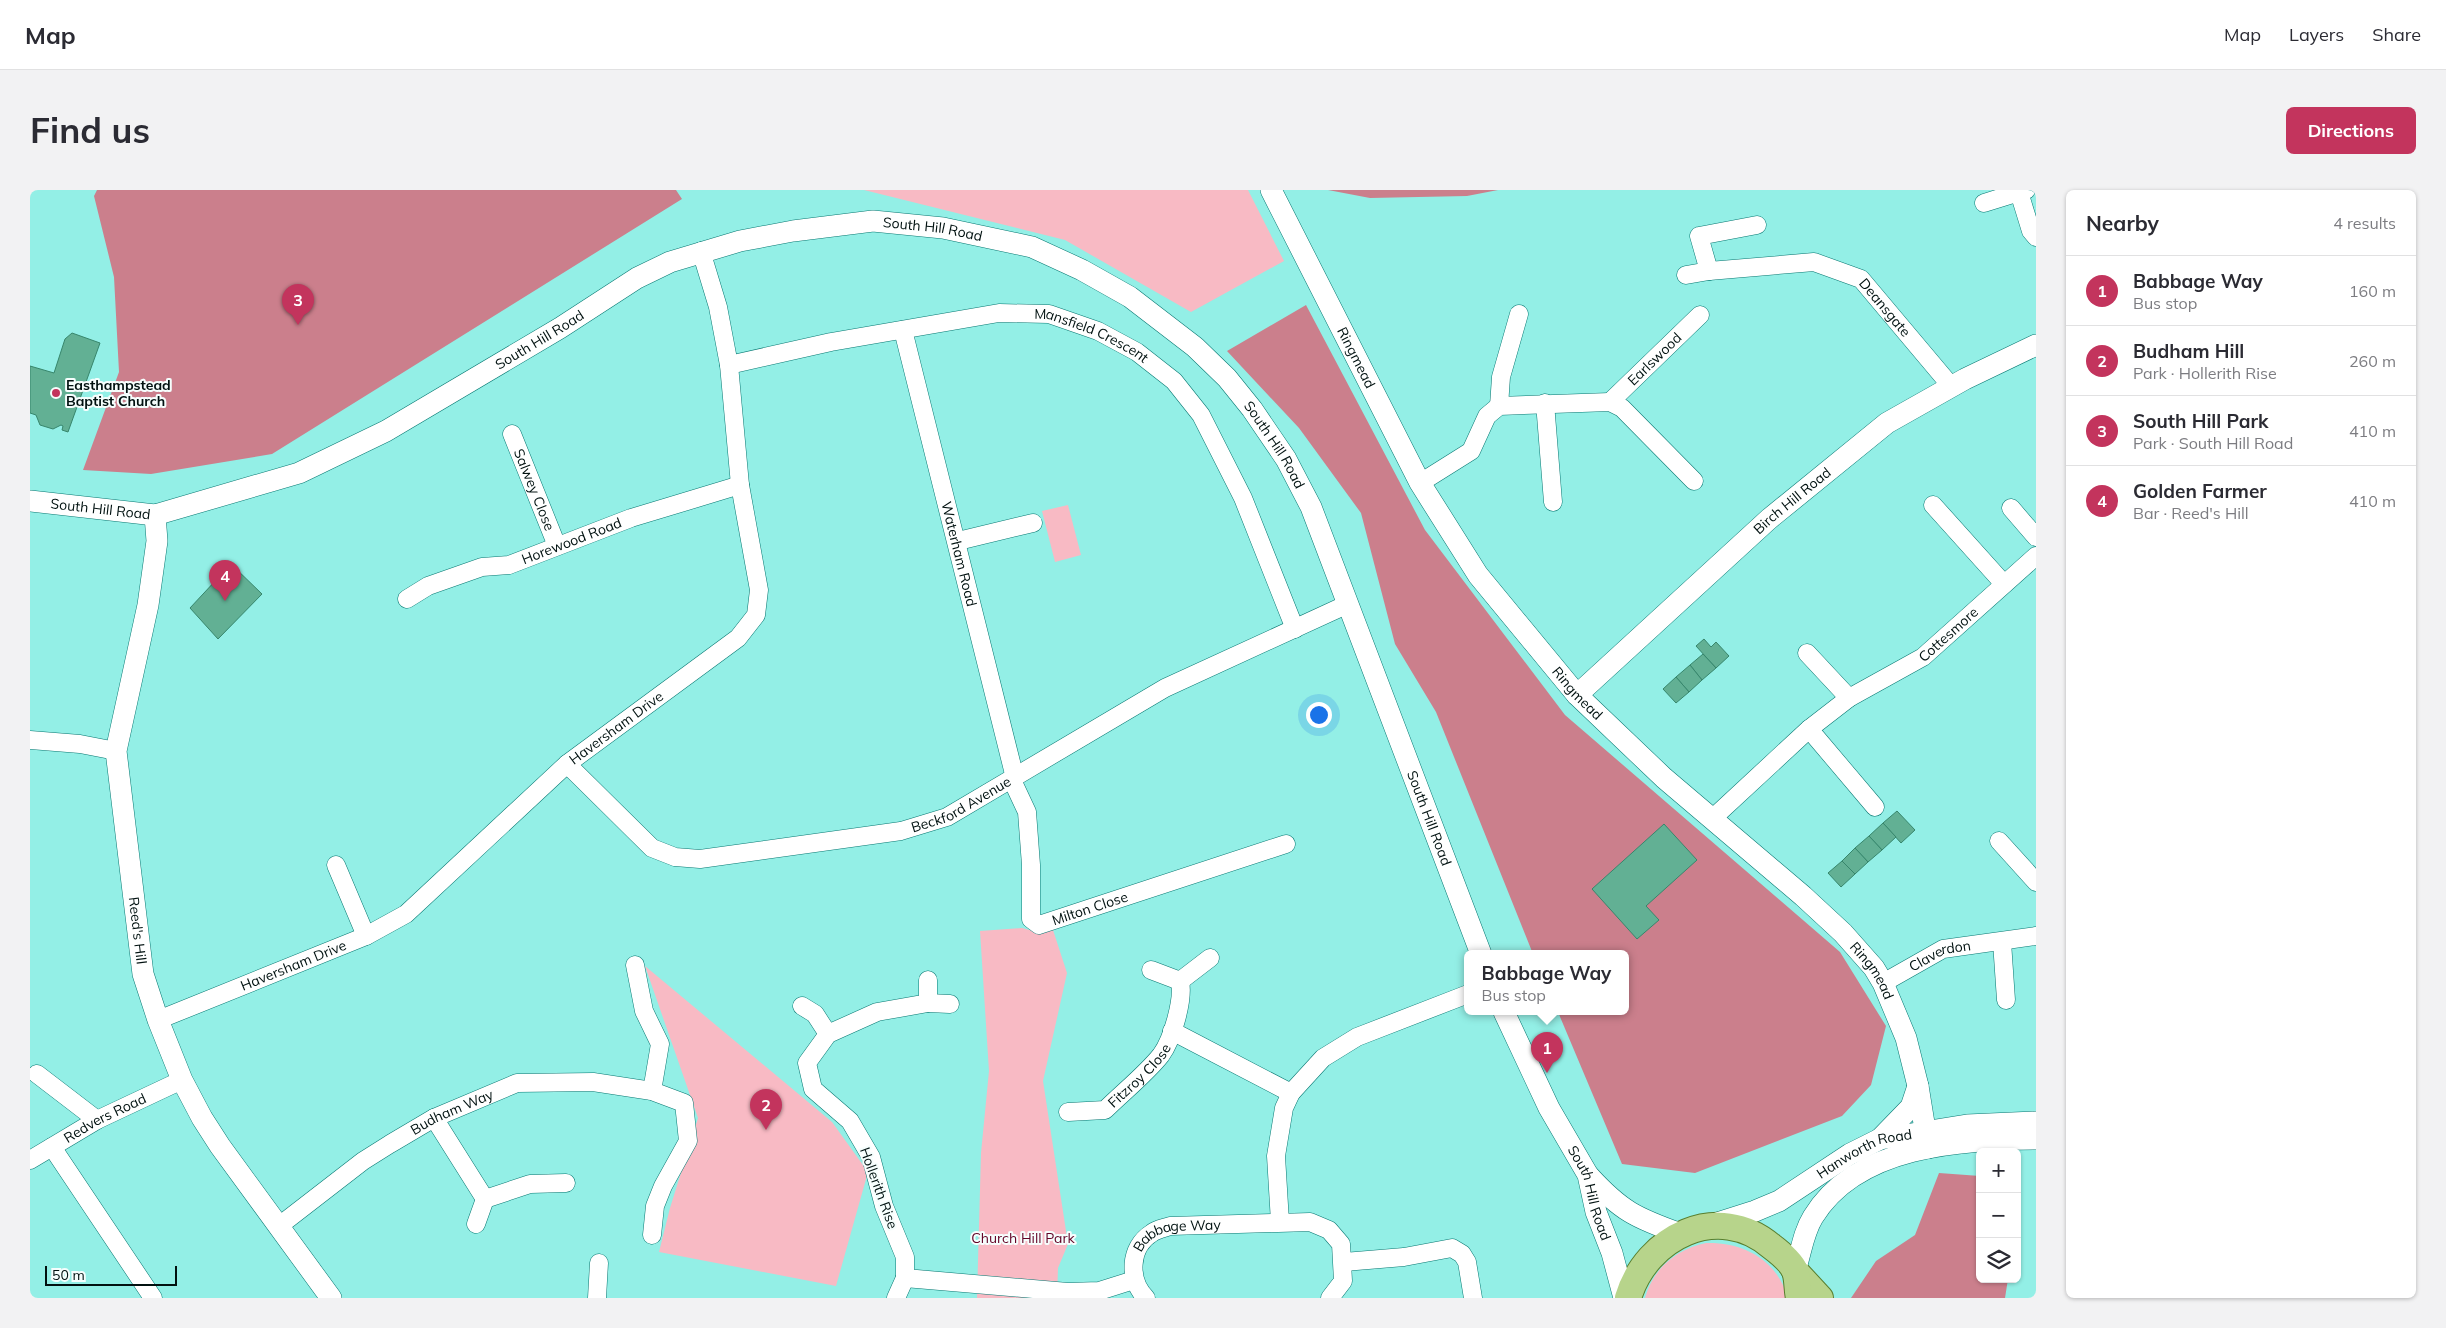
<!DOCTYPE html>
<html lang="en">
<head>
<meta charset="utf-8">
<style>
  :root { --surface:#fff; --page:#f2f2f3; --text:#2b2b33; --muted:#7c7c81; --line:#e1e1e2; --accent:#c3345d }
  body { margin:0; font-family:Mulish,sans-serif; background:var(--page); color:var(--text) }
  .controls { position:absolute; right:15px; bottom:15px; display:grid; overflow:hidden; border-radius:8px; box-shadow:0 1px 4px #0004 }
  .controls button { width:45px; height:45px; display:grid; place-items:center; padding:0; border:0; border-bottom:1px solid var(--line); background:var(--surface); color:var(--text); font:25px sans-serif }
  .scale { position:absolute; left:15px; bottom:12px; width:132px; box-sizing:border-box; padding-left:5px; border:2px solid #011110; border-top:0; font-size:14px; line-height:18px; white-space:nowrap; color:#011110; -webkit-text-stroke:4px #f6fefd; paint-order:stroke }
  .you { position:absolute; left:1288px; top:524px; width:18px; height:18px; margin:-12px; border:4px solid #fff; border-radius:50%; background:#1a73e8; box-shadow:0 0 0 8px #1a73e833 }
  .badge { display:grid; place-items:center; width:32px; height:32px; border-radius:50%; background:var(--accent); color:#fff; font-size:16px; font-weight:700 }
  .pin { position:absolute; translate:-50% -41px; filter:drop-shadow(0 1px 2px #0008) }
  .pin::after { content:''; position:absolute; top:26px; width:18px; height:15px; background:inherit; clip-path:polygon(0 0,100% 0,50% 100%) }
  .popup { position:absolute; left:1434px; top:760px; width:165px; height:65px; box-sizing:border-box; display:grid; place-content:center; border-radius:8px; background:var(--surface); filter:drop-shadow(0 1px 4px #0005); font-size:16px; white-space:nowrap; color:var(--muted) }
  .popup b { font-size:19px; color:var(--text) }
  .popup::after { content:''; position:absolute; left:50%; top:100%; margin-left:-10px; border:10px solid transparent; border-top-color:var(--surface) }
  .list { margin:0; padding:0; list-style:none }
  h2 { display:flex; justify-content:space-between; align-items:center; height:65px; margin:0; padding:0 20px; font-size:21px }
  h2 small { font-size:16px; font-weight:400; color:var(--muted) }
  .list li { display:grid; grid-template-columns:32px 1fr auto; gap:15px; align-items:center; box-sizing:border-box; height:70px; padding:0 20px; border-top:1px solid var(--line) }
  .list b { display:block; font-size:19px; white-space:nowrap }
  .list p { margin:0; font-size:16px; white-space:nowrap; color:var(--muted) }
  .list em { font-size:16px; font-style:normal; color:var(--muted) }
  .icon { flex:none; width:28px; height:28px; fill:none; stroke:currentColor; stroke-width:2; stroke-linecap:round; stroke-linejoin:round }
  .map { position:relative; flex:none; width:2006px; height:1108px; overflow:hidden; border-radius:8px }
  header { display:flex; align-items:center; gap:30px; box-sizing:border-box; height:70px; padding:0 25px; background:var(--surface); border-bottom:1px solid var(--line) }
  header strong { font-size:24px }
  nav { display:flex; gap:28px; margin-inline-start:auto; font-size:18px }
  .intro { display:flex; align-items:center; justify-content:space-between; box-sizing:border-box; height:120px; padding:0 30px }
  h1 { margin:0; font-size:35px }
  .button { padding:12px 22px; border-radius:8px; background:var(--accent); color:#fff; font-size:18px; font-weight:700 }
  main { display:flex; gap:30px; padding:0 30px }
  aside { flex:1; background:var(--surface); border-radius:8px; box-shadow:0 1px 4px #0004 }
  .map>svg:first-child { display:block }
</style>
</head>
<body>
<header>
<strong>Map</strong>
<nav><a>Map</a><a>Layers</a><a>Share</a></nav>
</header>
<div class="intro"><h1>Find us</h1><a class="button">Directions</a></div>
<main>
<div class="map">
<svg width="2006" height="1108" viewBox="0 0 2006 1108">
  <rect width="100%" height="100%" fill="#93efe6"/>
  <g fill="#f8bac4">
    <path d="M834 0H1218L1254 71 1161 122 1035 50Z"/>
    <path d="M1038 315 1051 365 1025 372 1012 321Z"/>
    <path d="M992 738 1007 742 1023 740 1037 783 1013 891 1038 1054 1028 1078 1027 1108H947L951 963 959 881 950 741Z"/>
    <path d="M615 776 802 932 838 982 806 1096 629 1062 640 1018 668 928Z"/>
    <path d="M1676 1053C1714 1052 1747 1070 1758 1108H1615C1623 1078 1647 1059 1676 1053Z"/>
  </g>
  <g fill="#cb7f8c">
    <path d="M67 0H646L652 9 242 264 121 284 53 280 89 182 84 87 64 6Z"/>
    <path d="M1298 0H1468L1437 6 1340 8Z"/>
    <path d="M1276 115 1395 340 1535 525 1810 762 1856 836 1841 895 1812 926 1665 983 1592 974 1528 822H1596V764H1503L1406 522 1365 454 1331 323 1269 238 1197 161Z"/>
    <path d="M1909 983 1950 986V1089H1978L1975 1108H1821L1846 1071 1885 1045Z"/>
  </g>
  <g fill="#62b094" stroke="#37866c">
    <path d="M42 143 70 153 38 242 32 240 33 236 31 235 23 239 10 235 6 225 0 223V176L24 183 35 149Z"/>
    <path d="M201 374 232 404 188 449 160 418Z"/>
    <path d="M1674 449 1681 457 1686 452 1699 466 1686 478 1666 456Z"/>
    <path d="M1673 464 1686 478 1672 490 1660 475Z"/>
    <path d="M1660 475 1672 490 1659 502 1646 487Z"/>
    <path d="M1646 487 1659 502 1646 513 1633 499Z"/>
    <path d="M1867 621 1885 640 1871 653 1853 633Z"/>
    <path d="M1853 633 1866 647 1852 660 1839 646Z"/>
    <path d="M1634 634 1667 670 1616 716 1629 730 1607 749 1562 699Z"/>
    <path d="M1839 646 1852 660 1838 672 1825 658Z"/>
    <path d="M1825 658 1838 672 1825 684 1812 671Z"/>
    <path d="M1812 671 1825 684 1811 697 1798 683Z"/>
  </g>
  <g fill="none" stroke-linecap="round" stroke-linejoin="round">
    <g stroke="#077872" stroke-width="19">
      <g id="minor">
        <path d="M1989 2 2001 41 2006 47"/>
        <path d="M1954 13 1996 0"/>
        <path d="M1679 81 1669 46 1727 35"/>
        <path id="s1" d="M1656 85 1679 81 1784 72 1831 89 1921 196"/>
        <path id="s2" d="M873 140 985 588"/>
        <path id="s3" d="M699 175 801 152 969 123 1019 124 1068 141 1107 162 1144 191 1171 225 1213 308 1265 439"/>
        <path id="s4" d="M1580 212 1670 125"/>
        <path d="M1515 213 1523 312"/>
        <path d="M1469 216 1471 187 1489 124"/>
        <path id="s5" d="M482 244 527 356"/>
        <path d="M1390 293 1441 261 1457 226 1469 216 1580 212 1592 218 1664 291"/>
        <path d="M1903 315 1974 394"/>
        <path d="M1981 318 2006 347"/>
        <path d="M928 351 1003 333"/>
        <path id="s6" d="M377 409 398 396 452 377 479 375 601 328 710 295"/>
        <path d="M1777 463 1819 508"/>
        <path d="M1779 539 1845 617"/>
        <path d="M0 550 50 554 86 561"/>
        <path id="s7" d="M537 574 622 658 645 667 670 669 871 641 917 627 1135 498 1318 414"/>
        <path id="s8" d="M982 590 997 622 1001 675V729L1009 735 1256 654"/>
        <path id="s9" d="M1683 628 1779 539 1819 508 1893 467 2006 366"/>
        <path d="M1969 651 2006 692"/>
        <path d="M306 675 336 746"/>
        <path d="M1972 752 1976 810"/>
        <path d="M605 775 614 821 630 854 622 901"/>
        <path d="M1121 780 1150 791"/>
        <path d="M1150 791 1180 768"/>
        <path id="s10" d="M1853 793 1913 759 2006 746"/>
        <path d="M898 813 920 814"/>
        <path d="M772 816 785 824 798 844"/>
        <path id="s11" d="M128 830 336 746 376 724 537 574 708 448 726 425 729 400 710 295 699 175 688 117 671 61"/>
        <path d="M1142 841 1261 903"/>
        <path d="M7 884 67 930"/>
        <path id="s12" d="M1038 922 1075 920C1092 903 1116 884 1131 865 1142 850 1154 810 1150 791"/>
        <path d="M404 928 455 1009"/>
        <path d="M22 957 123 1108"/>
        <path id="s13" d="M0 970 67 930 152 890"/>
        <path d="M1250 1032 1246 966 1254 918 1261 903 1293 868 1327 847 1438 804"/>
        <path d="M446 1034 455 1009 500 994 536 993"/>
        <path id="s14" d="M249 1036 333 971 360 954 404 928 487 893 563 892 622 901 654 913 658 951 633 996 625 1016 622 1045"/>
        <path d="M1314 1072 1374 1067 1422 1058 1432 1064 1437 1072 1443 1108"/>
        <path d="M875 1088V1067L854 1016 841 967 820 931 783 899 777 873 798 844 847 822 898 813V790"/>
        <path d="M875 1088 1038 1102 1069 1101 1104 1090"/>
        <path d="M567 1108 569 1073"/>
        <path d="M866 1108 875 1088"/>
        <path id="s15" d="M1116 1108C1098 1090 1099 1057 1122 1043 1127 1039 1135 1038 1140 1036L1280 1032 1299 1040 1311 1054 1313 1091 1300 1108"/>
      </g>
    </g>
    <g stroke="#077872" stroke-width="22">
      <g id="tertiary">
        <path id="s16" d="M1241 0 1390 293 1448 385 1547 505 1634 588 1773 706 1813 743 1844 778 1853 793 1876 848 1888 896 1898 958"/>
        <path id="s17" d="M0 311 125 325 269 283 356 241 530 138 607 88 640 72 710 51 763 41 843 31 913 38 1002 57 1052 80 1100 107 1165 157 1197 188 1222 219 1256 269 1281 317 1451 764"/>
        <path id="s18" d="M125 325 127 351 118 415 86 561 113 784 128 830 152 890 172 928 190 956 301 1108"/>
        <path id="s19" d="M1547 505 1739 329 1857 233 1935 189 2006 155"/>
        <path id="s20" d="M1474 822 1519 918 1558 985 1566 1022 1582 1063 1594 1108"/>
        <path d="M1850 949 1881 917 1888 896"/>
        <path d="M1559 986C1591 1021 1606 1028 1651 1044"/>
        <path id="s21" d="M1681 1035 1725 1021 1749 1011 1820 964 1850 949 1937 935 2006 932"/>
        <path d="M1765 1081C1771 1063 1773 1043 1783 1027 1827 955 1930 950 2006 949"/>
      </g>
    </g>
    <g stroke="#587e2d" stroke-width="28">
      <g id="primary">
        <path d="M1765 1081 1790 1108"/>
        <path d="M1598 1108C1616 1047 1688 1011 1741 1056 1749 1062 1761 1072 1765 1081 1768 1089 1767 1100 1769 1108"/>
      </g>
    </g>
    <use href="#minor" stroke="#fff" stroke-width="18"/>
    <use href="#tertiary" stroke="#fff" stroke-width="21"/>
    <use href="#primary" stroke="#b7d48b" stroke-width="26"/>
  </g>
  <circle fill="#c3345d" stroke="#f6fefd" stroke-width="2" cx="26" cy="203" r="5"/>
  <g text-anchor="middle" stroke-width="4" stroke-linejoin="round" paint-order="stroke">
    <g font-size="14" fill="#011110" stroke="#f6fefd">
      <text dy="5" stroke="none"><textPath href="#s17" startOffset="971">South Hill Road</textPath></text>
      <text dy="5" stroke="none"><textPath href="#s1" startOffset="216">Deansgate</textPath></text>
      <text dy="5" stroke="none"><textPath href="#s17" startOffset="551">South Hill Road</textPath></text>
      <text dy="5" stroke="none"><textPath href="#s3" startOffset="372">Mansfield Crescent</textPath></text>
      <text dy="5" stroke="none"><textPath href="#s16" startOffset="188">Ringmead</textPath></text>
      <text dy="5" stroke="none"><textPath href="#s4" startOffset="62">Earlswood</textPath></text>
      <text dy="5" stroke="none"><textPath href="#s17" startOffset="1391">South Hill Road</textPath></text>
      <text dy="5" stroke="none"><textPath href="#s5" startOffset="60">Salwey Close</textPath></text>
      <text dy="5" stroke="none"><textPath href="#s19" startOffset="290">Birch Hill Road</textPath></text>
      <text dy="5" stroke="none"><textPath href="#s17" startOffset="71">South Hill Road</textPath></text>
      <text dy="5" stroke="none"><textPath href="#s6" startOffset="176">Horewood Road</textPath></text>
      <text dy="5" stroke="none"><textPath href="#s2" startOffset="231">Waterham Road</textPath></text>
      <text dy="5" stroke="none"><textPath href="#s9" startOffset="300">Cottesmore</textPath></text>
      <text dy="5" stroke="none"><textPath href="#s16" startOffset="592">Ringmead</textPath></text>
      <text dy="5" stroke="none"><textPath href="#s11" startOffset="551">Haversham Drive</textPath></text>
      <text dy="5" stroke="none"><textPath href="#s7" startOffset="438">Beckford Avenue</textPath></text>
      <text dy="5" stroke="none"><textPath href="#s17" startOffset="1796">South Hill Road</textPath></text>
      <text dy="5" stroke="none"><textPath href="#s8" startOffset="206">Milton Close</textPath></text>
      <text dy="5" stroke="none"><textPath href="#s18" startOffset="421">Reed's Hill</textPath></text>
      <text dy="5" stroke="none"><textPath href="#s10" startOffset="64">Claverdon</textPath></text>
      <text dy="5" stroke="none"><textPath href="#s11" startOffset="146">Haversham Drive</textPath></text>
      <text dy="5" stroke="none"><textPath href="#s16" startOffset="998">Ringmead</textPath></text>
      <text dy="5" stroke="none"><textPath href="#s12" startOffset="86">Fitzroy Close</textPath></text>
      <text dy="5" stroke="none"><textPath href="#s14" startOffset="208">Budham Way</textPath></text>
      <text dy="5" stroke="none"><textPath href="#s13" startOffset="86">Redvers Road</textPath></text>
      <text dy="5" stroke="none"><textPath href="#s21" startOffset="171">Hanworth Road</textPath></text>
      <text transform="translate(849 998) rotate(70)" y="5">Hollerith Rise</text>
      <text dy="5" stroke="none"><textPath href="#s20" startOffset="201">South Hill Road</textPath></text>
      <text dy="5" stroke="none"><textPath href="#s15" startOffset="98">Babbage Way</textPath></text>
    </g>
    <g font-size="14" font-weight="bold" fill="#011110" stroke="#f6fefd" text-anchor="start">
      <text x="36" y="200">Easthampstead<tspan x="36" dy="16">Baptist Church</tspan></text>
    </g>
    <g font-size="14" fill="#630326" stroke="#f6fefd">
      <text x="993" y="1053">Church Hill Park</text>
    </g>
  </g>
</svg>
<div class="controls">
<button>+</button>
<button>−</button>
<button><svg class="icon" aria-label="layers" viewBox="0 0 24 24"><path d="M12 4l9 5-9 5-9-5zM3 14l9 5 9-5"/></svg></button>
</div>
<div class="scale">50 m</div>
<div class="you"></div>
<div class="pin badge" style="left:1517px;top:883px">1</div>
<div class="popup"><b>Babbage Way</b>Bus stop</div>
<div class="pin badge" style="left:736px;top:940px">2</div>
<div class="pin badge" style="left:268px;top:135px">3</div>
<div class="pin badge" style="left:195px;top:411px">4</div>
</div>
<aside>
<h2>Nearby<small>4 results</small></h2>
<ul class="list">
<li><span class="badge">1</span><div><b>Babbage Way</b><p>Bus stop</p></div><em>160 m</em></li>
<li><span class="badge">2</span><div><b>Budham Hill</b><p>Park · Hollerith Rise</p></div><em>260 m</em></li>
<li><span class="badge">3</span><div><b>South Hill Park</b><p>Park · South Hill Road</p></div><em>410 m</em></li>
<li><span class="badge">4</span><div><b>Golden Farmer</b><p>Bar · Reed's Hill</p></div><em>410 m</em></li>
</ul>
</aside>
</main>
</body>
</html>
